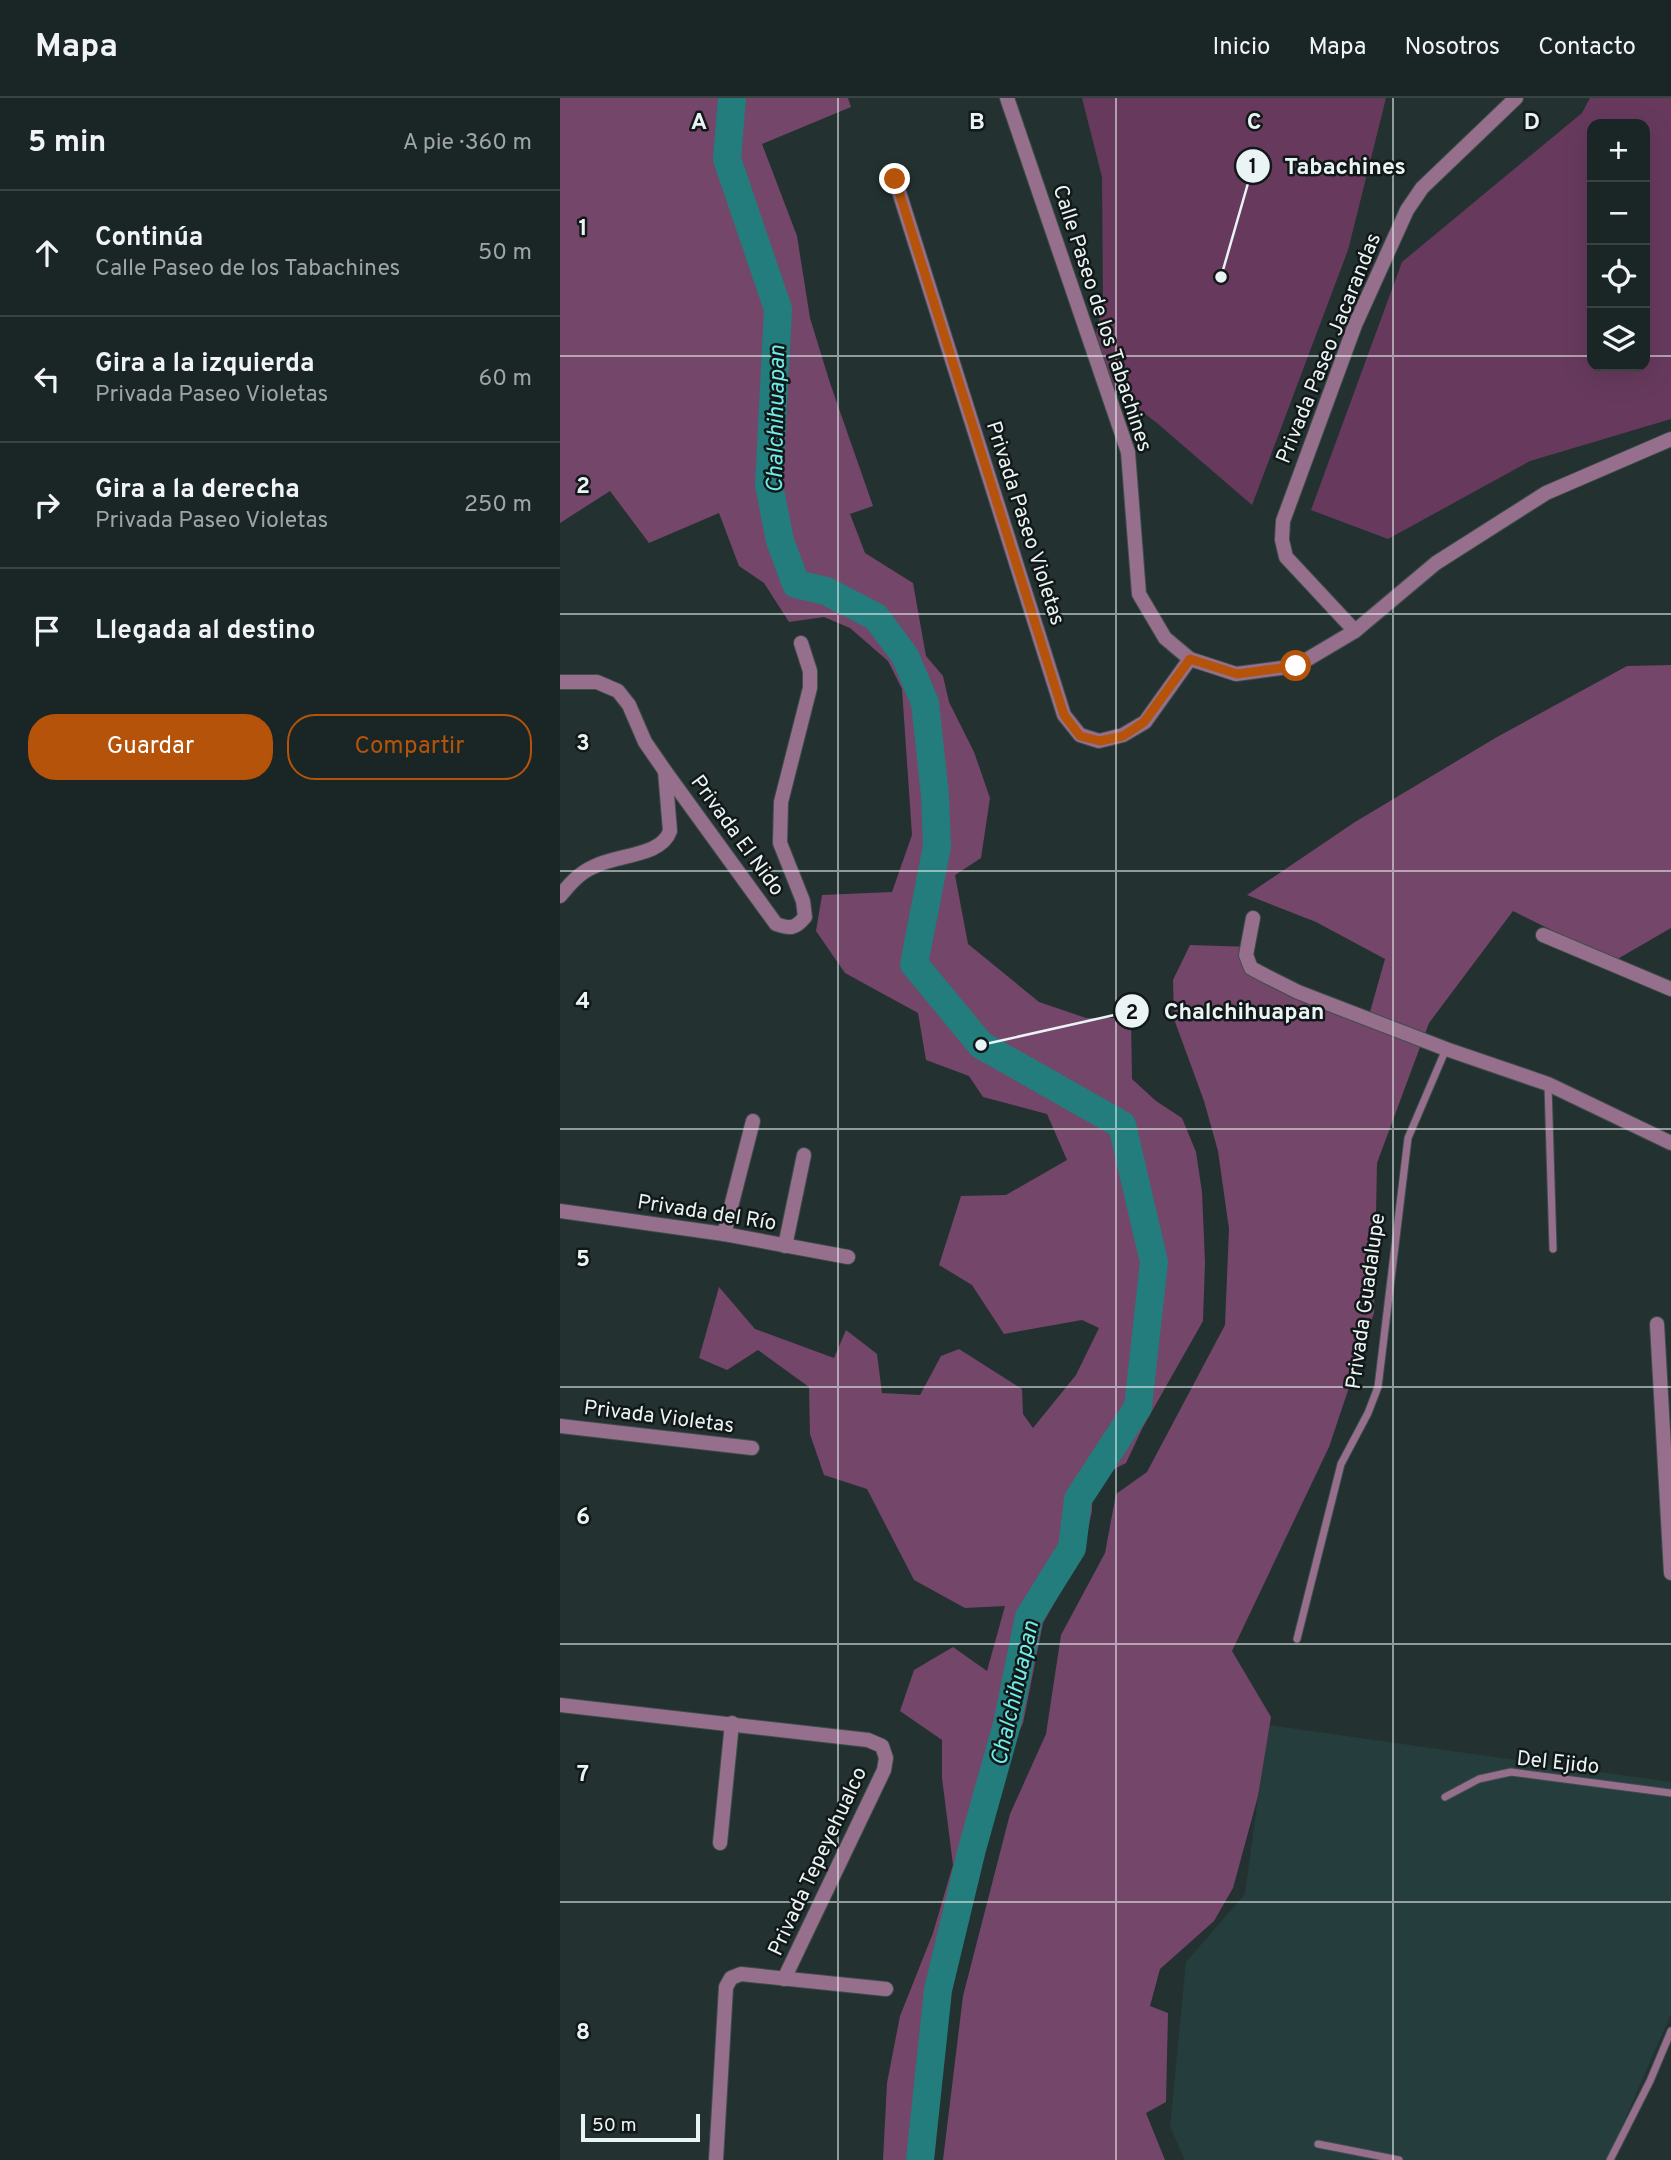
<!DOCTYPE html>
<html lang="es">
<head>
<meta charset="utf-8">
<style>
  :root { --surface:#1a2625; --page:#232e2d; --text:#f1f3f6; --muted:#9fa5a7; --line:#384342; --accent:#b45309 }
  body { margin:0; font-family:Overpass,sans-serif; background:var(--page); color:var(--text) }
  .controls { position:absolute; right:21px; top:21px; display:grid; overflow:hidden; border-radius:14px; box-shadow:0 7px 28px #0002 }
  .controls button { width:63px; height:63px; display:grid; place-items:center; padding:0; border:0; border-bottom:2px solid var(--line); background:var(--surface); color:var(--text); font:35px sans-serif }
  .scale { position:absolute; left:21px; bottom:18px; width:119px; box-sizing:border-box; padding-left:7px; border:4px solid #ebf4f4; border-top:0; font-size:19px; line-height:24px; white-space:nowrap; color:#ebf4f4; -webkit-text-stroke:5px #121818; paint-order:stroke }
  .stop { position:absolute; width:21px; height:21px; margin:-16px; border:5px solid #b45309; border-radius:50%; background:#fff }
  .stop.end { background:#b45309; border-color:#fff; box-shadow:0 2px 7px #0008 }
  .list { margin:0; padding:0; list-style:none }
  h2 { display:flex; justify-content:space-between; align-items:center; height:91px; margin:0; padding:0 28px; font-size:30px }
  h2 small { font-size:23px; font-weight:400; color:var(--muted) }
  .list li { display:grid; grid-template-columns:46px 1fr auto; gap:21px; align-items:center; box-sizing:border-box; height:126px; padding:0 28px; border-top:2px solid var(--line) }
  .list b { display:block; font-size:26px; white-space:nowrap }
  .list p { margin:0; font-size:23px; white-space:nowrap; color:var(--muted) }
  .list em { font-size:23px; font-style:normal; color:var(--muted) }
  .actions { display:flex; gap:14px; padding:21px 28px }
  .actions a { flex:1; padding:16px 0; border:2px solid var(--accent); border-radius:28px; text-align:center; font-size:24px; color:var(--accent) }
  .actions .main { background:var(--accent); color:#fff }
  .icon { flex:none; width:38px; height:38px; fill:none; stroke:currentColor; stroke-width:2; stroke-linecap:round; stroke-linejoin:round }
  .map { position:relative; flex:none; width:1111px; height:2062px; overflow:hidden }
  header { display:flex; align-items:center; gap:42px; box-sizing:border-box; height:98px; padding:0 35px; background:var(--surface); border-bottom:2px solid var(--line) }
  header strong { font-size:33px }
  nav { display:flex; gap:38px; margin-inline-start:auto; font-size:24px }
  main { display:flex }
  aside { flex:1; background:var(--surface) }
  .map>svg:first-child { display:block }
</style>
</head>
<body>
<header>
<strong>Mapa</strong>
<nav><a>Inicio</a><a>Mapa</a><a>Nosotros</a><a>Contacto</a></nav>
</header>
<main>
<aside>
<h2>5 min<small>A pie · 360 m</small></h2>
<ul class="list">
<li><svg class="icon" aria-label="ahead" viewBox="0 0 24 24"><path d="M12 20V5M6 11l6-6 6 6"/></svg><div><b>Continúa</b><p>Calle Paseo de los Tabachines</p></div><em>50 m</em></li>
<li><svg class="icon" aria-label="left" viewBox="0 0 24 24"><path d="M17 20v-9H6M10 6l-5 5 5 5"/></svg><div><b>Gira a la izquierda</b><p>Privada Paseo Violetas</p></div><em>60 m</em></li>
<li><svg class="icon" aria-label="right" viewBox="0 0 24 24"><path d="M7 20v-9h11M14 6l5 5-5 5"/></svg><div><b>Gira a la derecha</b><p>Privada Paseo Violetas</p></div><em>250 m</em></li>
<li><svg class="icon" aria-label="arrive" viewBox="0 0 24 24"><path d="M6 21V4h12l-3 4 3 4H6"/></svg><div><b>Llegada al destino</b></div></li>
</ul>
<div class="actions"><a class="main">Guardar</a><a>Compartir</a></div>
</aside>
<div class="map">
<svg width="1111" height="2062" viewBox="0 0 1111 2062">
  <rect width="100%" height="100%" fill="#233231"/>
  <path fill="#263d3d" d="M708 1627 1111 1684V1916L1047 2062H625L610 2029 626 1864 685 1796Z"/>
  <g fill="#673a5d" fill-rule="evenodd">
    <path d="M522 0H826L788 152 692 407 597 325 554 292 534 245 543 205 542 79Z"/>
    <path d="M1030 0H1111V321L970 363 828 441 751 412 842 164 1022 15ZM1085 26V268H1032V26Z"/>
  </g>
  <g fill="#744669">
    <path d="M0 0H288L291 9 202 46 237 138 250 220 270 285 313 408 290 416 305 455 353 485 366 558 383 578 389 604 414 654 430 700 421 760 395 777 408 846 479 904 526 920H571L572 981 596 1003 622 1020 636 1054 642 1094 645 1164 643 1223 583 1329 566 1365 546 1375 532 1390V1413L523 1454 483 1525 463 1625 435 1685 429 1712 412 1751 407 1799 391 1841 364 1953 352 2035 353 2062H323L327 1985 340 1918 373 1835 393 1767 382 1680V1642L340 1613 354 1572 393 1549 427 1573 445 1508 405 1510 354 1482 307 1391 264 1377 250 1336 249 1289 198 1252 167 1272 139 1260 159 1189 195 1231 274 1260 286 1232 317 1256 322 1295 360 1297 381 1258 399 1251 462 1291 463 1316 473 1330 516 1277 539 1230 522 1222 444 1236 412 1187 379 1167 401 1098 446 1097 507 1062 487 1016 423 999 409 978 366 962 358 915 285 875 256 833 262 797 332 794 352 737 342 591 328 563 290 530 264 519 229 524 204 485 179 468 159 415 89 445 50 393 0 425Z"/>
    <path d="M1111 567V830L1054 863 953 813 869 925 817 1065 814 1215 769 1349 672 1553 711 1619 698 1698 673 1790 654 1823 600 1871 590 1908 608 1915 606 2004 586 2015 605 2062H383L403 1898 450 1716 486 1636 501 1537 545 1455 556 1396 587 1374 665 1227 669 1131 658 1053 644 1003 614 921 613 882 630 847 691 849 697 880 808 921 825 861 756 824 687 797 795 724 937 639 1067 568Z"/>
  </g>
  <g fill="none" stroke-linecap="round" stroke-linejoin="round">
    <path stroke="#237d7c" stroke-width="28" d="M172 0 167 61 218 211 209 387 220 443 236 486 266 493 316 519 345 558 365 605 375 697 377 748 354 866 421 947 562 1027 594 1164 578 1309 518 1401 512 1450 469 1519 447 1626 412 1751 378 1892 360 2062"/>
    <g stroke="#3f4d4c" stroke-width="9">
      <g id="lane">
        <path d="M988 987 993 1151"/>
        <path d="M737 1541 781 1366 808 1315 818 1289 848 1040 886 951"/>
        <path d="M885 1699 919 1681 951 1674 1111 1695"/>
        <path d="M758 2046 839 2062"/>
        <path d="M1050 2062 1090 1983 1111 1933"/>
      </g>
    </g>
    <g stroke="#3f4d4c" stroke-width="16">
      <g id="street">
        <path d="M447 0 568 354 579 496 605 540 630 561 676 576 736 568 795 533 876 465 986 395 1111 341"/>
        <path d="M335 81 504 617 520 637 539 643 563 637 585 624 630 561"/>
        <path d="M795 533 726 459 722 442 723 423 795 227 847 112 862 90 956 0"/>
        <path d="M0 584H37L58 593 69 607 85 644 105 673 216 826C230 831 235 831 245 819L243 803 220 745 221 704 250 590V573L241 545"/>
        <path d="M0 798C9 787 19 775 33 769 57 756 101 759 110 733L105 673"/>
        <path d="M693 820 686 857 691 870 708 879 738 894 886 951 988 986 1111 1045"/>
        <path d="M983 837 1111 891"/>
        <path d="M0 1113 164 1136 288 1159"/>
        <path d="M164 1136 193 1023"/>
        <path d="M225 1148 244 1057"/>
        <path d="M1097 1226 1111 1475"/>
        <path d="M0 1328 192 1350"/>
        <path d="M0 1607 308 1642 322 1648 326 1660 324 1672 224 1881"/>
        <path d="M160 1745 172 1625"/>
        <path d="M156 2062 166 1889 171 1880 181 1876 326 1891"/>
      </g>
    </g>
    <use href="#lane" stroke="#966f8c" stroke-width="7"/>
    <use href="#street" stroke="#966f8c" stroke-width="14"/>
  </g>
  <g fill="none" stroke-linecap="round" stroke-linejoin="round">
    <path stroke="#b45309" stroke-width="9" d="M335 81 504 617 520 638 540 643 563 638 584 624 630 561 677 576 736 568"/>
  </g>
  <path fill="none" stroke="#ebf4f4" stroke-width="2" stroke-opacity="0.55" d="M278 0V2062M556 0V2062M833 0V2062M0 258H1032M1085 258H1111M0 516H1111M0 773H1111M0 1031H1111M0 1289H1111M0 1546H1111M0 1804H1111"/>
  <g text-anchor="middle" stroke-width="5" stroke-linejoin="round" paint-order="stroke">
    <g font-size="21" fill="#ebf4f4" stroke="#121818">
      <text transform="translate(543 220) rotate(72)" y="7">Calle Paseo de los Tabachines</text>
      <text transform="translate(768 250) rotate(-68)" y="7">Privada Paseo Jacarandas</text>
      <text transform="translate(466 425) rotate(72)" y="7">Privada Paseo Violetas</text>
      <text transform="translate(178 737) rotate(54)" y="7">Privada El Nido</text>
      <text transform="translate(147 1114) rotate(9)" y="7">Privada del Río</text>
      <text transform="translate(805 1203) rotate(-82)" y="7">Privada Guadalupe</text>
      <text transform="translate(99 1318) rotate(7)" y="7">Privada Violetas</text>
      <text transform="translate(998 1664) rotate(6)" y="7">Del Ejido</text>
      <text transform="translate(257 1763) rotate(-65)" y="7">Privada Tepeyehualco</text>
    </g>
    <g font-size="23" font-style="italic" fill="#70edeb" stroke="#121818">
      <text transform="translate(215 321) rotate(-89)" y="8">Chalchihuapan</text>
      <text transform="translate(454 1595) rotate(-77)" y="8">Chalchihuapan</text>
    </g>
  </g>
  <g font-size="23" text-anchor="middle" font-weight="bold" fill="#ebf4f4" stroke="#121818" stroke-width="5" stroke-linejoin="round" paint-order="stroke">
    <text x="139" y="31">A</text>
    <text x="417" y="31">B</text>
    <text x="694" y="31">C</text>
    <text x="972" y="31">D</text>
    <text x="23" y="137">1</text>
    <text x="23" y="395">2</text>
    <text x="23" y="652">3</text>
    <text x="23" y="910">4</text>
    <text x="23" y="1168">5</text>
    <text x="23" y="1426">6</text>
    <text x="23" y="1683">7</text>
    <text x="23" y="1941">8</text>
  </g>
  <path fill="none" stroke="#ebf4f4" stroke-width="2.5" d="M661 179L693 68M421 947L572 913"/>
  <g fill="#ebf4f4" stroke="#121818" stroke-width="2.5">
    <circle cx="661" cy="179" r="7"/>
    <circle cx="421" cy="947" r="7"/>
    <circle cx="693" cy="68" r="18"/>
    <circle cx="572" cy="913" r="18"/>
  </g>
  <g font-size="21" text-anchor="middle" font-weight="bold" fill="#111">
    <text x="693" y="75">1</text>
    <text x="572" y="921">2</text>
  </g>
  <g font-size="23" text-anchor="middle" font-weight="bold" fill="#ebf4f4" stroke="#121818" stroke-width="5" stroke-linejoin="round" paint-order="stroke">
    <text x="785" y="76">Tabachines</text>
    <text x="684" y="921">Chalchihuapan</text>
  </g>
</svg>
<div class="controls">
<button>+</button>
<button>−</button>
<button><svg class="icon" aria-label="locate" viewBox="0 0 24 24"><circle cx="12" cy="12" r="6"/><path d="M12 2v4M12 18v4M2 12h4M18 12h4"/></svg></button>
<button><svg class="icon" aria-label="layers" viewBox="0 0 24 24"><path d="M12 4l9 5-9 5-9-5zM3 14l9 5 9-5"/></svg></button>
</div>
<div class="scale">50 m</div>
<div class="stop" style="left:736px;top:568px"></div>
<div class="stop end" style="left:335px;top:81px"></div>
</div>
</main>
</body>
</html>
